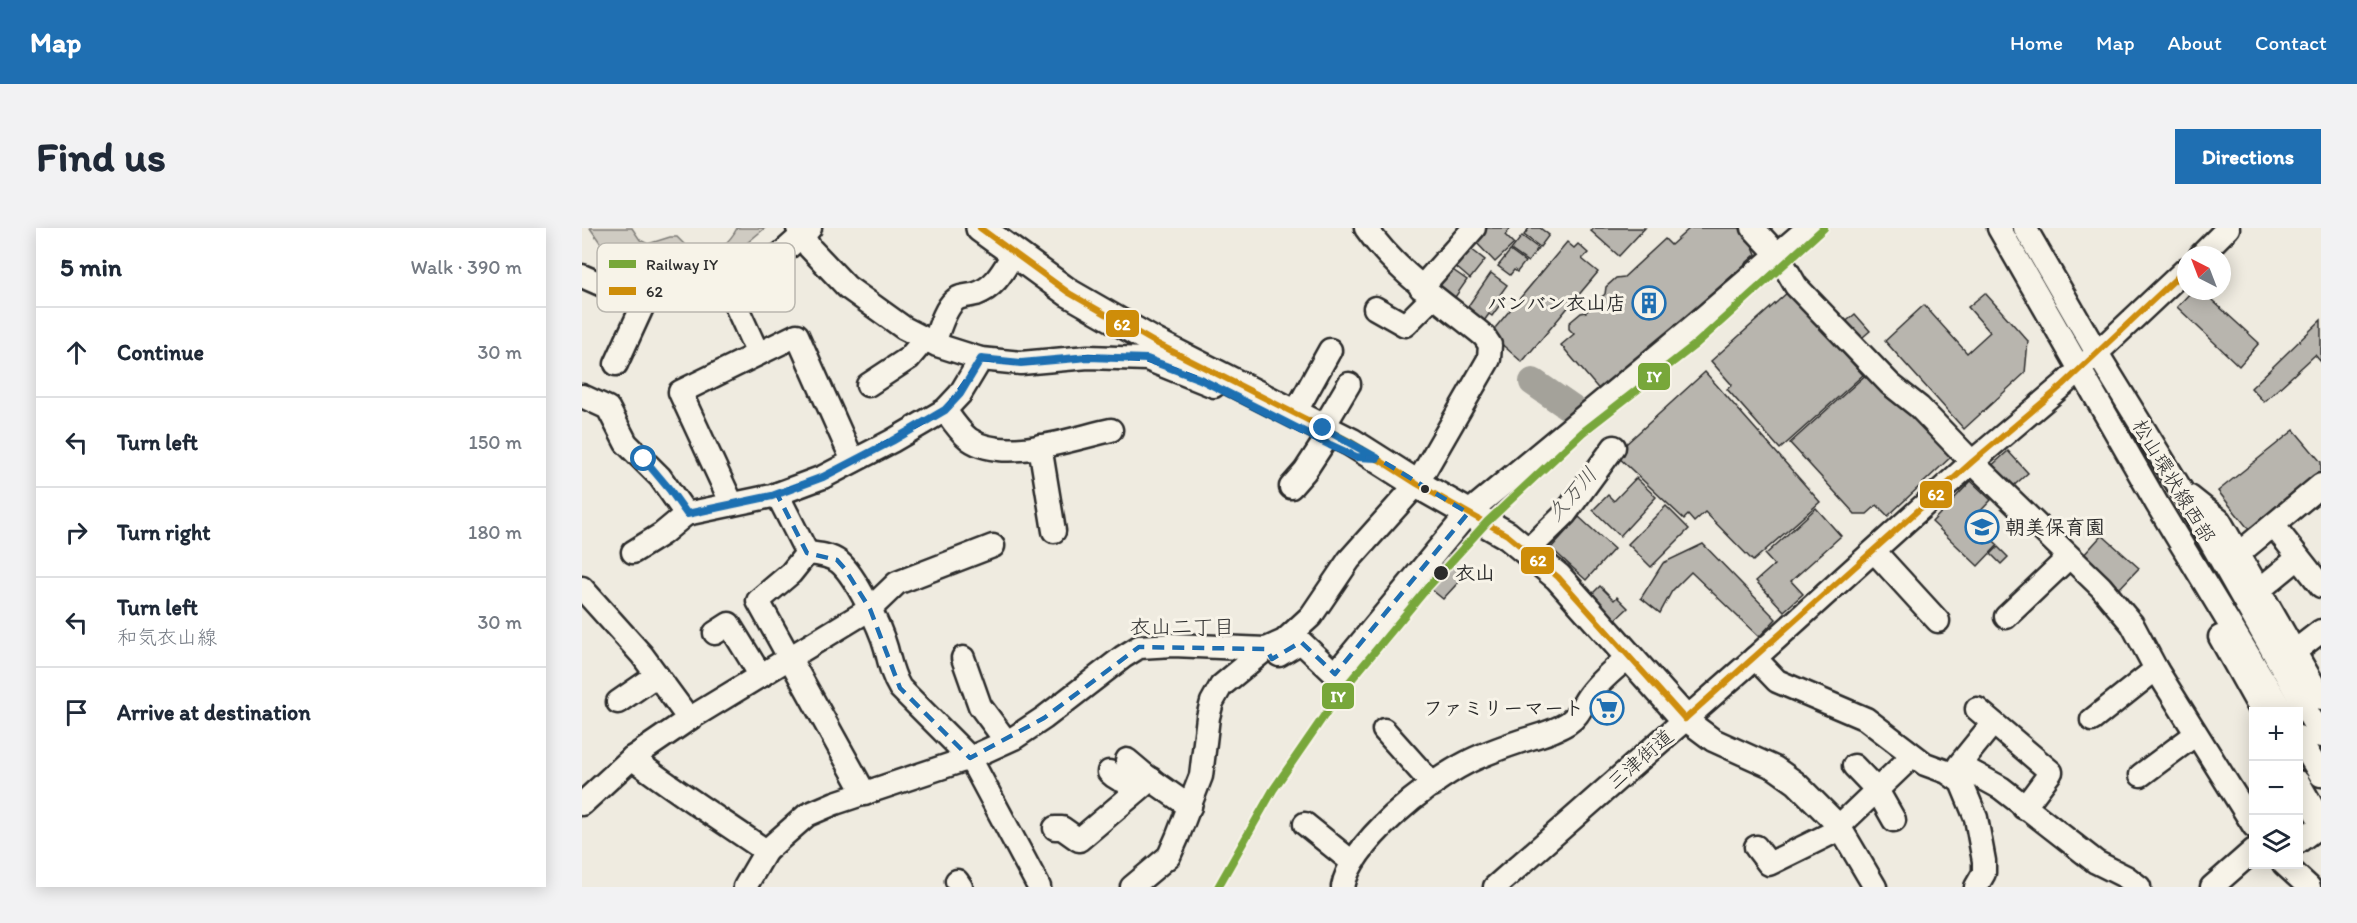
<!DOCTYPE html>
<html lang="en">
<head>
<meta charset="utf-8">
<style>
  :root { --surface:#fff; --page:#f2f2f3; --text:#1f2937; --muted:#747a83; --line:#e0e1e3; --accent:#1f6fb2 }
  body { margin:0; font-family:Itim,"Klee One",sans-serif; background:var(--page); color:var(--text) }
  .controls { position:absolute; right:18px; bottom:18px; display:grid; overflow:hidden; border-radius:0px; box-shadow:0 3px 15px #0003 }
  .controls button { width:54px; height:54px; display:grid; place-items:center; padding:0; border:0; border-bottom:2px solid var(--line); background:var(--surface); color:var(--text); font:30px sans-serif }
  .compass { position:absolute; left:1595px; top:18px; width:54px; height:54px; border-radius:50%; background:var(--surface); box-shadow:0 3px 15px #0003; rotate:318deg }
  .stop { position:absolute; width:18px; height:18px; margin:-14px; border:4px solid #1f6fb2; border-radius:50%; background:#fff }
  .stop.end { background:#1f6fb2; border-color:#fff; box-shadow:0 2px 6px #0008 }
  .list { margin:0; padding:0; list-style:none }
  h2 { display:flex; justify-content:space-between; align-items:center; height:78px; margin:0; padding:0 24px; font-size:26px }
  h2 small { font-size:20px; font-weight:400; color:var(--muted) }
  .list li { display:grid; grid-template-columns:39px 1fr auto; gap:18px; align-items:center; box-sizing:border-box; height:90px; padding:0 24px; border-top:2px solid var(--line) }
  .list b { display:block; font-size:22px; white-space:nowrap }
  .list p { margin:0; font-size:20px; white-space:nowrap; color:var(--muted) }
  .list em { font-size:20px; font-style:normal; color:var(--muted) }
  .icon { flex:none; width:33px; height:33px; fill:none; stroke:currentColor; stroke-width:2; stroke-linecap:round; stroke-linejoin:round }
  .map { position:relative; flex:none; width:1739px; height:659px; overflow:hidden; border-radius:0px }
  header { display:flex; align-items:center; gap:36px; box-sizing:border-box; height:84px; padding:0 30px; background:var(--accent); color:#fff }
  header strong { font-size:28px }
  nav { display:flex; gap:33px; margin-inline-start:auto; font-size:21px }
  .intro { display:flex; align-items:center; justify-content:space-between; box-sizing:border-box; height:144px; padding:0 36px }
  h1 { margin:0; font-size:42px }
  .button { padding:15px 27px; border-radius:0px; background:var(--accent); color:#fff; font-size:21px; font-weight:700 }
  main { display:flex; gap:36px; padding:0 36px }
  aside { flex:1; background:var(--surface); border-radius:0px; box-shadow:0 3px 15px #0003 }
  .map>svg:first-child { display:block }
</style>
</head>
<body>
<header>
<strong>Map</strong>
<nav><a>Home</a><a>Map</a><a>About</a><a>Contact</a></nav>
</header>
<div class="intro"><h1>Find us</h1><a class="button">Directions</a></div>
<main>
<aside>
<h2>5 min<small>Walk · 390 m</small></h2>
<ul class="list">
<li><svg class="icon" aria-label="ahead" viewBox="0 0 24 24"><path d="M12 20V5M6 11l6-6 6 6"/></svg><div><b>Continue</b></div><em>30 m</em></li>
<li><svg class="icon" aria-label="left" viewBox="0 0 24 24"><path d="M17 20v-9H6M10 6l-5 5 5 5"/></svg><div><b>Turn left</b></div><em>150 m</em></li>
<li><svg class="icon" aria-label="right" viewBox="0 0 24 24"><path d="M7 20v-9h11M14 6l5 5-5 5"/></svg><div><b>Turn right</b></div><em>180 m</em></li>
<li><svg class="icon" aria-label="left" viewBox="0 0 24 24"><path d="M17 20v-9H6M10 6l-5 5 5 5"/></svg><div><b>Turn left</b><p>和気衣山線</p></div><em>30 m</em></li>
<li><svg class="icon" aria-label="arrive" viewBox="0 0 24 24"><path d="M6 21V4h12l-3 4 3 4H6"/></svg><div><b>Arrive at destination</b></div></li>
</ul>
</aside>
<div class="map">
<svg width="1739" height="659" viewBox="0 0 1739 659">
  <rect width="100%" height="100%" fill="#efebe0"/>
  <filter id="ink" filterUnits="userSpaceOnUse"><feTurbulence type="fractalNoise" baseFrequency=".0167" numOctaves="2"/><feDisplacementMap in="SourceGraphic" scale="12" xChannelSelector="R" yChannelSelector="G"/><feConvolveMatrix kernelMatrix="1 2 1 2 8 2 1 2 1" color-interpolation-filters="sRGB"/></filter>
  <g filter="url(#ink)">
    <path fill="#cfcbc2" stroke="#7d7b76" stroke-width="1.5" d="M8 0H50L58 12 66 16 88 9H95L117 31C131 29 149 13 155 0H183L153 25 152 35 146 48 128 51 94 67 82 61 81 42 19 16Z"/>
    <g fill="none" stroke-linecap="round" stroke-linejoin="round">
      <path stroke="#a4a29a" stroke-width="28" d="M951 154 993 183"/>
    </g>
    <g fill="#b8b5ae" stroke="#2b2b2b" stroke-width="1.5">
      <path d="M903 0H929L923 7 932 16 913 34 891 11Z"/>
      <path d="M947 0H958L967 7 958 19 942 7Z"/>
      <path d="M1013 0H1063L1037 28 1009 3Z"/>
      <path d="M1108 0H1157L1166 7 1174 26 1020 165 979 117 992 106 987 101V95L999 85 1004 84 1023 66 1024 59 1034 50 1042 49 1083 11 1089 17Z"/>
      <path d="M940 8 956 20 946 34 929 22Z"/>
      <path d="M985 14 992 20 996 16 1006 25 1000 31 1016 44 940 134 908 106Z"/>
      <path d="M889 21 903 32 888 51 874 39Z"/>
      <path d="M928 23 943 34 935 44 932 42 928 47 916 38Z"/>
      <path d="M865 38 885 52 869 75 849 61Z"/>
      <path d="M909 45 925 57 917 68 922 71 910 88 907 86 902 93 884 81Z"/>
      <path d="M1610 63H1620L1677 115 1657 138 1595 79Z"/>
      <path d="M1206 64 1281 147 1198 221 1145 161 1150 157 1129 133Z"/>
      <path d="M1403 65 1446 113 1443 145 1382 201 1303 113 1342 77 1385 125 1408 104 1386 79Z"/>
      <path d="M1273 86 1288 103 1275 114 1260 97Z"/>
      <path d="M1739 92V134L1733 127 1682 174 1669 160Z"/>
      <path d="M1288 143 1372 226 1306 288 1295 277 1285 286H1273L1208 215Z"/>
      <path d="M1123 144 1238 274 1171 333 1123 284 1112 294 1106 287 1102 291 1033 226Z"/>
      <path d="M1712 202 1739 234V246L1669 304 1636 263Z"/>
      <path d="M1426 223 1446 245 1427 262 1406 241Z"/>
      <path d="M1054 250 1074 269 1038 308 1011 282 1026 267 1032 273Z"/>
      <path d="M1389 253 1409 272 1390 292 1416 317 1396 338 1350 294Z"/>
      <path d="M1084 278 1107 301 1069 339 1046 316Z"/>
      <path d="M1234 280 1259 308 1209 353 1221 366 1202 383 1174 353 1192 337 1183 327Z"/>
      <path d="M997 289 1032 321 1004 352 969 320Z"/>
      <path d="M1520 307 1557 340 1536 362 1500 329Z"/>
      <path d="M1121 316 1194 391 1177 409 1109 344 1090 363 1078 385 1059 370 1081 335Z"/>
      <path d="M1416 319 1426 329 1419 336 1409 326Z"/>
      <path d="M873 336 884 346 861 371 850 362Z"/>
      <path d="M1018 358 1032 372 1035 369 1046 380 1029 396 1005 371Z"/>
    </g>
    <g fill="none" stroke-linecap="round" stroke-linejoin="round">
      <g stroke="#2b2b2b" stroke-width="27">
        <g id="minor">
          <path d="M216 0 228 20 265 59 322 100 355 117 399 131 439 135 506 129 565 131 632 158"/>
          <path d="M1171 0 1196 27 1214 58 1308 156 1337 179 1390 234 1519 359 1550 396 1574 441 1672 598"/>
          <path d="M1417 0 1575 276 1701 484"/>
          <path d="M1443 0 1515 125 1598 260 1739 508"/>
          <path d="M1619 27 1646 0"/>
          <path d="M0 48 62 75 34 136"/>
          <path d="M839 60 892 0"/>
          <path d="M793 80 823 97 851 69"/>
          <path d="M352 115C357 102 362 82 372 73 378 67 387 68 394 66 414 59 422 41 432 25"/>
          <path d="M176 126 145 58 199 26 228 0"/>
          <path d="M286 157 327 130 343 111"/>
          <path d="M0 168 26 180 44 215 78 249 104 286 190 268 241 249 310 213 363 182 378 166 399 131"/>
          <path d="M363 182C370 192 377 203 387 211 422 236 491 210 529 202"/>
          <path d="M713 185 748 122"/>
          <path d="M741 200 767 156"/>
          <path d="M458 218 472 303"/>
          <path d="M709 259 723 243 742 214"/>
          <path d="M195 266 225 325 209 345 176 373 283 566"/>
          <path d="M1608 269 1637 292 1739 470"/>
          <path d="M150 276 98 164 215 107 271 233"/>
          <path d="M1692 298 1739 358"/>
          <path d="M945 323 983 286 1032 219"/>
          <path d="M1292 323 1356 393"/>
          <path d="M51 324 80 306 104 286"/>
          <path d="M225 325C235 326 248 327 257 334 274 348 298 399 304 420 308 435 310 447 318 460L388 530 457 659"/>
          <path d="M1655 327 1739 257"/>
          <path d="M0 360 60 427 107 491 50 530 0 576"/>
          <path d="M1676 363 1716 330"/>
          <path d="M1424 389 1487 329"/>
          <path d="M133 405 147 396 179 448"/>
          <path d="M1638 409 1680 484"/>
          <path d="M1712 424 1739 403"/>
          <path d="M697 427 719 414 753 446 886 285 1108 101 1226 0"/>
          <path d="M381 430 398 478 424 513"/>
          <path d="M1173 430 1195 453 1284 491 1343 536 1365 544 1379 554 1394 590 1402 633V645L1394 659"/>
          <path d="M36 474 75 447"/>
          <path d="M1395 481 1469 544 1442 580"/>
          <path d="M107 491 288 381 315 355 411 318"/>
          <path d="M1103 491 1131 512 1193 540 1214 555 1257 598 1293 659"/>
          <path d="M1510 492 1574 441"/>
          <path d="M1411 495 1377 537 1419 560 1514 634 1544 649 1557 659"/>
          <path d="M802 502 851 557"/>
          <path d="M1716 509 1739 547"/>
          <path d="M50 530C93 563 139 592 184 623L225 587 253 575 388 530 432 510 462 490 541 429 557 419 591 417 684 421"/>
          <path d="M545 532 564 548"/>
          <path d="M1272 538 1295 562 1312 592"/>
          <path d="M527 544C539 556 549 555 564 548L608 579"/>
          <path d="M1559 547 1614 506"/>
          <path d="M1716 554 1739 594"/>
          <path d="M723 596 770 634"/>
          <path d="M473 600H480L497 612 569 551"/>
          <path d="M1716 614 1739 597"/>
          <path d="M1174 619 1187 636 1250 605 1322 536"/>
          <path d="M1702 636 1727 659"/>
          <path d="M375 653 379 659"/>
          <path d="M163 659 184 623"/>
          <path d="M550 659 587 628 595 610 619 548 626 489 630 474 639 458 684 421 702 413 729 388 767 332 835 256 907 131 908 117 902 108C861 74 815 45 784 0"/>
          <path d="M761 659C769 615 845 555 884 535 901 526 921 519 939 513 955 508 972 504 986 495 998 487 1000 476 1008 466 1018 452 1034 440 1047 428"/>
          <path d="M913 659 1173 430 1390 234 1481 157 1604 41"/>
          <path d="M1630 659 1672 622"/>
        </g>
      </g>
      <g stroke="#2b2b2b" stroke-width="32">
        <path id="major" d="M398 0 487 65 574 115 769 214 835 256 925 307 976 349 1103 491"/>
      </g>
      <use href="#minor" stroke="#f7f3e8" stroke-width="22"/>
      <use href="#major" stroke="#f7f3e8" stroke-width="27"/>
      <g stroke="#f7f3e8" stroke-width="10">
        <g id="bus-1">
          <path d="M398 0 487 65 574 115 769 214 835 256 925 307 976 349 1103 491"/>
          <path d="M1103 491 1390 234 1481 157 1604 41"/>
        </g>
      </g>
      <use href="#bus-1" stroke="#ce8d09" stroke-width="6"/>
      <g stroke="#f7f3e8" stroke-width="12">
        <path id="rail-1" d="M636 659 691 562 755 469 846 359 905 294 1001 204 1114 116 1242 0"/>
      </g>
      <use href="#rail-1" stroke="#78a73a" stroke-width="8"/>
    </g>
  </g>
  <g fill="none" stroke-linecap="round" stroke-linejoin="round" filter="url(#ink)">
    <path stroke="#1f6fb2" stroke-width="8" d="M62 231 88 262 105 286 190 268 241 249 310 213 363 182 378 166 399 131 439 135 506 129 565 131 618 151 748 217 774 229 795 230 741 200"/>
  </g>
  <path fill="none" stroke="#1f6fb2" stroke-width="4.5" stroke-dasharray="12 8" stroke-linejoin="round" d="M506 129 565 131 618 151 748 217 774 229 795 230 886 285 753 446 719 414 690 431 684 421 557 419 462 490 388 530 318 460 288 381 263 341 255 332 225 325 195 266 241 249 363 182 399 131 439 135Z"/>
  <defs>
    <g id="building-ring" transform="scale(1.725)"><circle r="9.5" fill="#f7f3e8" stroke="#1f6fb2" stroke-width="1.5"/><path d="M-4-6H4V6H1V3H-1V6H-4ZM-2.5-4.3h1.7v1.8h-1.7ZM.8-4.3h1.7v1.8H.8ZM-2.5-1h1.7V.8h-1.7ZM.8-1h1.7V.8H.8Z" fill="#1f6fb2"/></g>
    <g id="school-ring" transform="scale(1.725)"><circle r="9.5" fill="#f7f3e8" stroke="#1f6fb2" stroke-width="1.5"/><path d="M0-5L7-2L0 1L-7-2ZM-4 1L0 2.5L4 1V4Q0 6-4 4Z" fill="#1f6fb2"/></g>
    <g id="supermarket-ring" transform="scale(1.725)"><circle r="9.5" fill="#f7f3e8" stroke="#1f6fb2" stroke-width="1.5"/><path d="M-6-5.5h2.5l.6 2H6L4.5 2H-2.5L-4.4-4H-6ZM-1.5 3.2a1.3 1.3 0 1 0 .1 0ZM3 3.2a1.3 1.3 0 1 0 .1 0Z" fill="#1f6fb2"/></g>
  </defs>
  <g fill-rule="evenodd">
    <use href="#building-ring" x="1067" y="75"/>
    <use href="#school-ring" x="1400" y="299"/>
    <use href="#supermarket-ring" x="1025" y="480"/>
  </g>
  <g fill="#2b2b2b" stroke="#f7f3e8" stroke-width="2">
    <circle cx="843" cy="261" r="5"/>
    <circle cx="859" cy="345" r="8"/>
  </g>
  <g text-anchor="middle" stroke-width="6" stroke-linejoin="round" paint-order="stroke">
    <g font-size="20" font-weight="bold" fill="#2b2b2b" stroke="#f7f3e8" text-anchor="end">
      <text x="1044" y="82">バンバン衣山店</text>
      <text x="1423" y="306" text-anchor="start">朝美保育園</text>
      <text x="1002" y="487">ファミリーマート</text>
    </g>
    <g font-size="20" fill="#2b2b2b" stroke="#f7f3e8">
      <text transform="translate(1592 253) rotate(59)" y="7">松山環状線西部</text>
      <text transform="translate(1058 531) rotate(-41)" y="7">三津街道</text>
    </g>
    <g font-size="20" font-weight="bold" fill="#2b2b2b" stroke="#f7f3e8" text-anchor="start">
      <text x="873" y="352">衣山</text>
    </g>
    <g font-size="21" font-style="italic" fill="#555552" stroke="#f7f3e8">
      <text transform="translate(990 266) rotate(-49)" y="7">久万川</text>
    </g>
    <g font-size="21" fill="#2b2b2b" stroke="#f7f3e8">
      <text x="600" y="406">衣山二丁目</text>
    </g>
  </g>
  <rect x="15" y="15" width="198" height="69" rx="9" fill="#f7f3e8" stroke="#bab7af" stroke-width="1.5"/>
  <rect x="27" y="32" width="27" height="8" fill="#78a73a"/>
  <rect x="27" y="59" width="27" height="8" fill="#ce8d09"/>
  <g font-size="16" fill="#2b2b2b">
    <text x="64" y="42">Railway IY</text>
    <text x="64" y="69">62</text>
  </g>
  <g stroke="#f7f3e8" stroke-width="2">
    <rect x="523" y="81" width="35" height="29" rx="6" fill="#ce8d09"/>
    <rect x="1055" y="134" width="34" height="29" rx="6" fill="#78a73a"/>
    <rect x="1337" y="252" width="34" height="29" rx="6" fill="#ce8d09"/>
    <rect x="938" y="318" width="35" height="29" rx="6" fill="#ce8d09"/>
    <rect x="739" y="454" width="34" height="28" rx="6" fill="#78a73a"/>
  </g>
  <g font-size="16" text-anchor="middle" font-weight="bold" fill="#fff">
    <text x="540" y="102">62</text>
    <text x="1072" y="154">IY</text>
    <text x="1354" y="272">62</text>
    <text x="956" y="338">62</text>
    <text x="756" y="474">IY</text>
  </g>
</svg>
<div class="controls">
<button>+</button>
<button>−</button>
<button><svg class="icon" aria-label="layers" viewBox="0 0 24 24"><path d="M12 4l9 5-9 5-9-5zM3 14l9 5 9-5"/></svg></button>
</div>
<svg class="compass" viewBox="-18 -18 36 36"><path d="M0-13l5 13h-10z" fill="#e53935"/><path d="M0 13l5-13h-10z" fill="#747a83"/></svg>
<div class="stop" style="left:62px;top:231px"></div>
<div class="stop end" style="left:741px;top:200px"></div>
</div>
</main>
</body>
</html>
